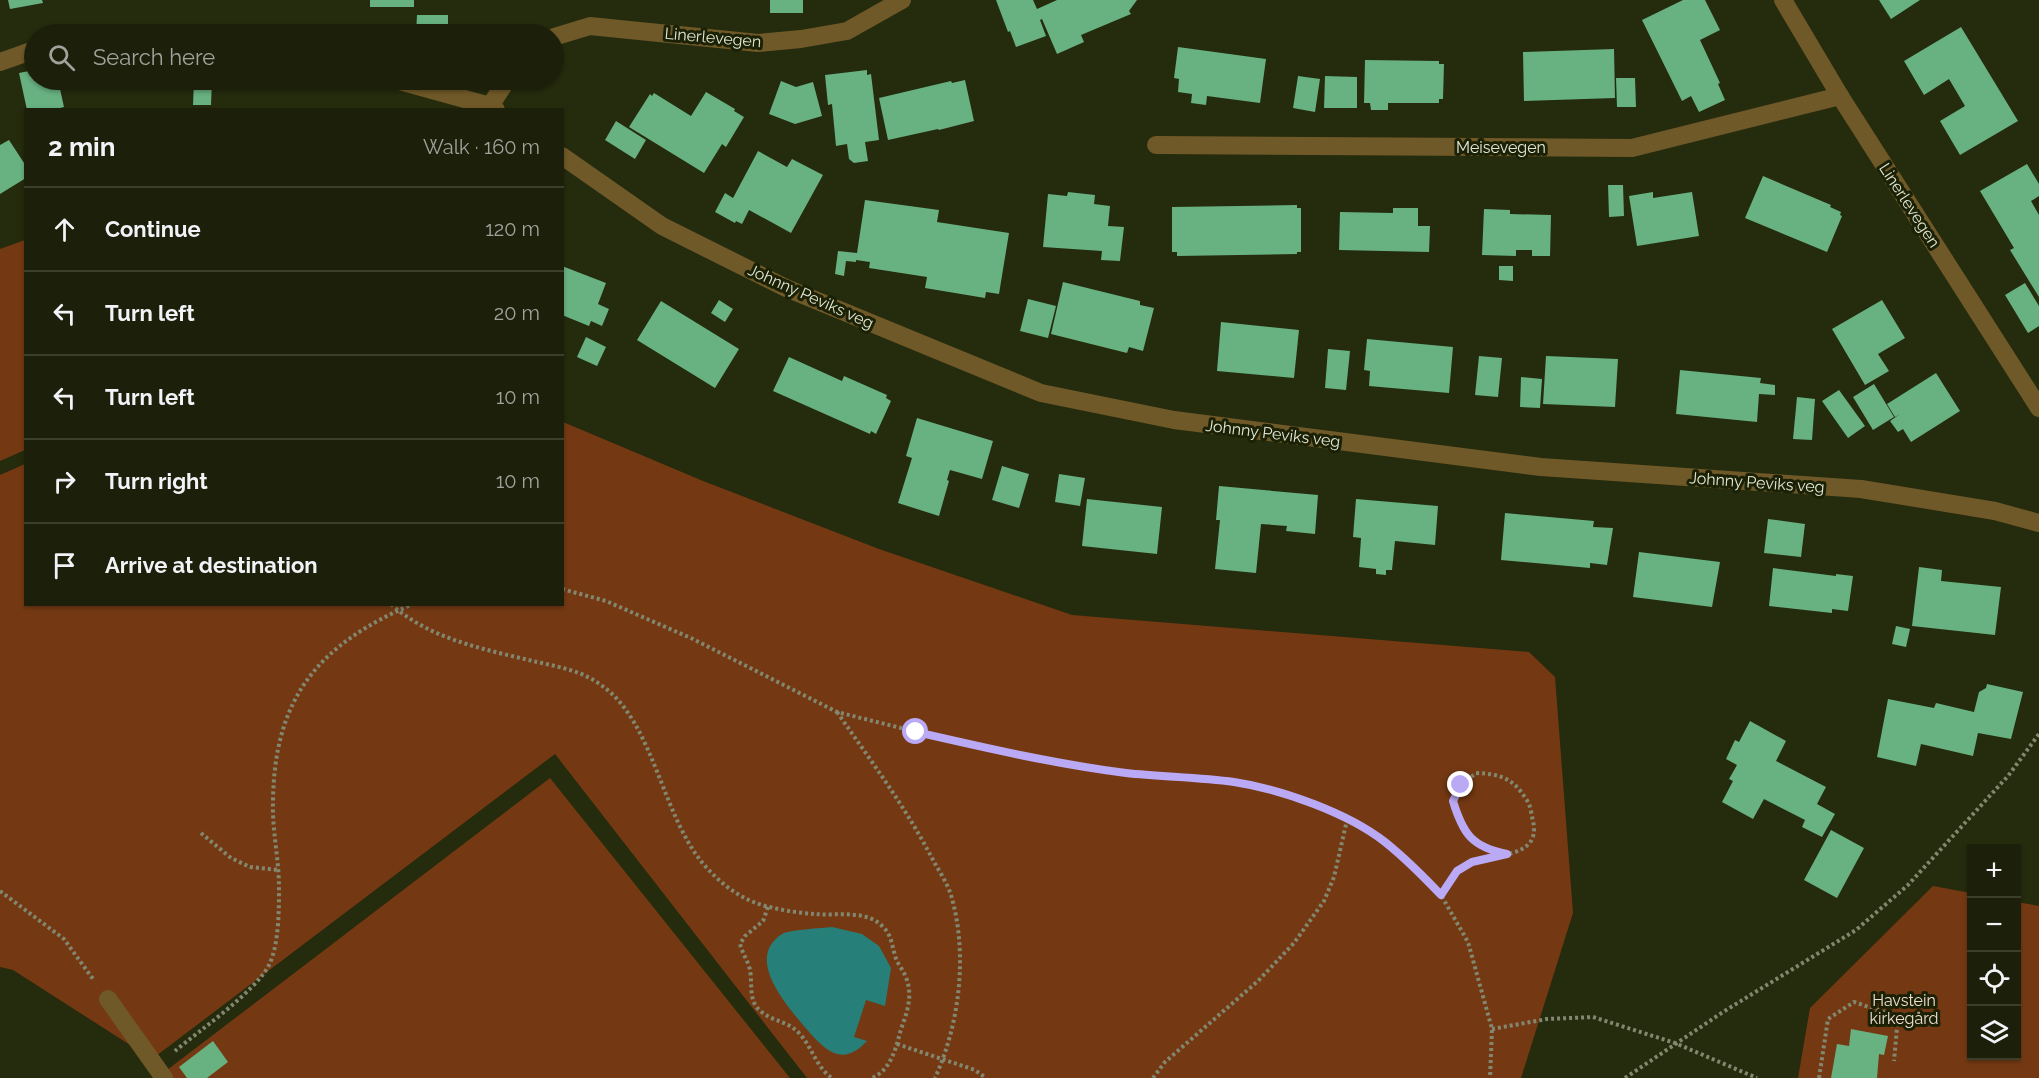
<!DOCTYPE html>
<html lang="en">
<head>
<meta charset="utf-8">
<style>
  :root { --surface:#1c200a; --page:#252813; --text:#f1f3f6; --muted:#a0a39c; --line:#3a3e2b }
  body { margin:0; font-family:Raleway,sans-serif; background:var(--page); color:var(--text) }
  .controls { position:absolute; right:18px; bottom:18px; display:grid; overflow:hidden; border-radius:0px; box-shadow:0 2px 4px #0004 }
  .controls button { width:54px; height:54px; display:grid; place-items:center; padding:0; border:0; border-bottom:2px solid var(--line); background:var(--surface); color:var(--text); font:30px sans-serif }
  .stop { position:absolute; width:18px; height:18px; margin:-14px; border:4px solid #baaaf6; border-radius:50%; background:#fff }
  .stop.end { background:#baaaf6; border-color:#fff; box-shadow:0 2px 6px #0008 }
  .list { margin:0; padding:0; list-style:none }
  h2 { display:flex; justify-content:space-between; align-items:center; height:78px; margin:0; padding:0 24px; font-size:26px }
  h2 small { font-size:20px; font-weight:400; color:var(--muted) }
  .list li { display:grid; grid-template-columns:39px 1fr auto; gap:18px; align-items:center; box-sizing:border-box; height:84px; padding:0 24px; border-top:2px solid var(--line) }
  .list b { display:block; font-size:22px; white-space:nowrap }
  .list em { font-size:20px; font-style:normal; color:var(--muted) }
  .icon { flex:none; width:33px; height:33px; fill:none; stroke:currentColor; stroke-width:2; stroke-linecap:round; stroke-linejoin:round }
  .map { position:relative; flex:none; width:2039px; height:1078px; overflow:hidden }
  .search { position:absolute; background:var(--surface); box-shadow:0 2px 4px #0004; left:24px; top:24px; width:540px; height:66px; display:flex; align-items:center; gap:15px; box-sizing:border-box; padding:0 21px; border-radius:33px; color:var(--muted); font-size:22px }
  .panel { position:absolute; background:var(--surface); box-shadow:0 2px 4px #0004; left:24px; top:108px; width:540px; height:498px; border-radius:0px }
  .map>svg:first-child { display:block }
</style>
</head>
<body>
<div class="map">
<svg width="2039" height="1078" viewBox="0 0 2039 1078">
  <rect width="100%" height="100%" fill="#252b0d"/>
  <g fill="#743913">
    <path d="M25 240V450L0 461V249Z"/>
    <path d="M563 422 703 481 879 549 1072 615 1529 652 1555 677 1573 913 1521 1078H807L555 754 152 1059 13 970 0 967V475L25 464 26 604H562Z"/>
    <path d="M550 778 790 1078H172L167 1070Z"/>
    <path d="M1933 886 1971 893 1972 1056H2016L2017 902 2039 906V1078H1798L1810 1008Z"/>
  </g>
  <path fill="#277f7a" d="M832 927 862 934 879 946 891 968 885 1006 866 1000 854 1037 867 1041C857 1051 848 1058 834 1053 822 1048 811 1034 803 1025 785 1003 745 958 782 934 789 930 822 928 832 927Z"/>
  <g fill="#68b181">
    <path d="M8 0H42L43 3 10 9Z"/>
    <rect x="370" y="0" width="44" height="7"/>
    <rect x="770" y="0" width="33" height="13"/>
    <path d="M996 0H1033L1037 9 1057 0H1137L1129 11 1131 14 1081 35 1084 42 1057 54 1042 19 1040 20 1046 36 1016 47 1010 31 1008 32Z"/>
    <path d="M1683 0H1705L1720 30 1700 40 1720 83 1718 84 1725 100 1699 112 1691 96 1682 101 1642 20Z"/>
    <path d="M1879 0H1920L1891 19Z"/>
    <path d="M417 15H448V34H416Z"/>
    <path d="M1961 27 2018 121 1960 155 1940 121 1965 106 1949 79 1924 95 1904 61Z"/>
    <path d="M1178 47 1266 59 1260 103 1207 96 1206 105 1191 103 1192 94 1178 92 1179 79 1174 78Z"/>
    <path d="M1614 49 1615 98 1524 101 1523 52Z"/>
    <path d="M1365 60 1439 61V64H1444L1443 99H1439V103H1388V110H1371L1370 103H1364Z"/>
    <path d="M34 70V80H58L64 107 52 110H27L19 73Z"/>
    <path d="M867 70V75L871 74 879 140 865 142 868 161 854 163 849 159 847 144 836 146 832 104 828 105 825 75Z"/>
    <path d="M1298 76 1320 79 1315 112 1293 108Z"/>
    <path d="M1325 76 1357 77V108H1324Z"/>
    <path d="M1616 78H1635L1636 107H1617Z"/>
    <path d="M194 80H212L211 105H193Z"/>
    <path d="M965 80 974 121 939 130 938 129 888 140 879 98 951 81 952 83Z"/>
    <path d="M781 81 796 87 813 82 822 116 795 124 769 114Z"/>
    <path d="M706 92 735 109 734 111 744 117 726 147 722 144 704 173 629 127 650 94 652 96 654 93 691 116Z"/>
    <path d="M616 121 646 140 635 159 605 140Z"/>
    <path d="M9 140 26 166V178L0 194V145Z"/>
    <path d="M758 151 787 167 792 159 823 175 791 233 749 210 742 224 736 221 735 223 715 212 725 193 733 198Z"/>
    <path d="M2027 164 2039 184V196L2031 201 2039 215V297L2010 250 2014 248 1980 191Z"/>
    <path d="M1763 176 1831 205 1830 207 1841 212 1840 215 1842 216 1827 252 1745 218Z"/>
    <path d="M1608 185H1623L1624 216 1609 217Z"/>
    <path d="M1068 192 1095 195 1094 204 1110 206 1108 226 1124 227 1120 261 1101 260 1102 251 1043 247 1048 194 1067 196Z"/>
    <path d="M1653 192V198L1692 192 1699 236 1637 246 1629 196Z"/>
    <path d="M865 200 939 210 937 222 1009 233 999 294 986 292 985 298 925 288 927 277 869 268 870 262 856 260V262L846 261 844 276 835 274 838 251 857 253Z"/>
    <path d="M1297 205V208H1301V252H1297V254L1177 256V252H1172V207Z"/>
    <path d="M1393 208H1418V226H1430L1429 252 1339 250 1340 212 1393 213Z"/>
    <path d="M1484 209 1510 210V214L1551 215 1550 256H1532V250H1516V256L1482 255Z"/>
    <path d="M562 266 606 283 598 304 609 309 602 326 591 321 589 326 562 315Z"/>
    <path d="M1499 266H1513V281L1499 280Z"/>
    <path d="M1063 282 1140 301V305L1154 308 1143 351 1129 347 1127 353 1051 334Z"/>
    <path d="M2025 283 2039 306V326L2028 333 2005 295Z"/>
    <path d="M1028 299 1056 306 1048 338 1020 331Z"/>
    <path d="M719 300 733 309 725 322 711 313Z"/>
    <path d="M1882 300 1905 338 1878 354 1889 371 1865 385 1832 329Z"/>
    <path d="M661 301 739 349 715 388 637 340Z"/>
    <path d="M1221 322 1299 330 1294 378 1217 371Z"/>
    <path d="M586 337 606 347 597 366 577 357Z"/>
    <path d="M1367 339 1453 347 1449 393 1369 386 1370 371 1364 370Z"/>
    <path d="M1328 349 1350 351 1346 390 1325 388Z"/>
    <path d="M1479 356 1502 358 1498 397 1475 395Z"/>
    <path d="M1546 356 1618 359 1615 407 1543 404Z"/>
    <path d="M789 357 842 381 844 376 887 395 886 398 891 401 876 434 871 431 870 434 773 391Z"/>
    <path d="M1680 370 1761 378 1760 383 1775 385V395L1759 394 1757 422 1676 414Z"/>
    <path d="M1936 373 1960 411 1911 442 1903 429 1898 432 1890 421 1900 414 1895 417 1887 404Z"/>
    <path d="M1521 377 1542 379 1540 408 1520 407Z"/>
    <path d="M1874 384 1894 417 1873 430 1853 397Z"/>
    <path d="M1839 390 1865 426 1848 438 1822 401Z"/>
    <path d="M1797 397 1815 399 1812 440 1793 439Z"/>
    <path d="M917 418 993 441 982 479 950 470 947 480 949 481 939 516 898 503 912 458 906 456Z"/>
    <path d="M1002 466 1029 474 1019 508 992 500Z"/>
    <path d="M1059 474 1085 478 1080 506 1055 502Z"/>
    <path d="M1219 486 1318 495 1315 534 1286 531 1287 526 1261 524 1256 573 1215 569 1220 520H1216Z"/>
    <path d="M1087 499 1162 507 1157 554 1082 546Z"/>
    <path d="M1356 499 1438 506 1435 545 1395 541 1392 570H1386V575L1376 574V569L1359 567 1361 538 1353 537Z"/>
    <path d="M1505 513 1594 521 1593 527 1613 528 1607 565 1590 563V568L1501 560Z"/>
    <path d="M1768 519 1805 524 1801 557 1764 553Z"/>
    <path d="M1639 552 1720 562 1712 607 1633 597Z"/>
    <path d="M1919 567 1942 570 1941 581 2001 587 1995 635 1912 626Z"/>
    <path d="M1773 568 1836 576V574L1853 576 1848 611 1832 609V613L1769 606Z"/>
    <path d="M1896 626 1910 629 1906 647 1892 644Z"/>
    <path d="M1987 684 2023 692 2011 739 1978 733 1973 756 1921 744 1916 766 1877 757 1888 699 1934 708 1936 703 1974 712 1979 692 1986 688Z"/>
    <path d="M1750 721 1786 741 1776 761 1826 787 1817 804 1835 814 1822 837 1802 827 1805 820 1764 799 1753 819 1722 802 1733 781 1729 779 1737 765 1726 759 1735 740 1739 742Z"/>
    <path d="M1831 830 1864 848 1837 898 1804 880Z"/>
    <path d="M1851 1029 1888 1036 1884 1055 1879 1054 1877 1078H1831L1837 1044 1849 1046Z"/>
    <path d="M213 1041 228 1062 207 1078H187L179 1067Z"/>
  </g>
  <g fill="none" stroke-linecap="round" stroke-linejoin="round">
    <g stroke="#828870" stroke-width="4" stroke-dasharray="3 3" stroke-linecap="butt">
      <path d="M562 589 606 601 693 639 837 712 917 732 1013 753 1125 773 1236 783 1294 797 1347 819 1383 841 1417 870 1441 895 1468 942 1492 1029 1490 1078"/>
      <path d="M391 604C430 640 488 650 537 662 560 667 582 671 601 685 655 722 661 817 706 867 723 886 745 902 770 907 785 911 801 913 815 914 838 916 868 909 884 928 893 937 892 950 897 961 899 965 902 969 904 973 914 993 908 1010 901 1029 896 1048 891 1070 872 1078"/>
      <path d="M837 712C871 761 907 809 934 862 940 872 947 883 951 895 968 953 960 1023 935 1078"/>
      <path d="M201 833 231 858 250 867 279 870"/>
      <path d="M0 891 64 939 93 979"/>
      <path d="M1441 895C1449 883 1455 871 1469 864 1490 853 1542 860 1533 821 1531 814 1531 805 1526 799 1513 778 1500 774 1476 773L1461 785 1453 801C1463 834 1472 847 1507 854"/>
      <path d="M768 907 763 921 745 936 740 944C742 952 746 958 749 966 754 982 746 1002 763 1013 775 1022 787 1021 799 1033 812 1047 816 1067 832 1078"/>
      <path d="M1492 1029 1547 1019 1593 1017 1675 1043 1757 1078"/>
      <path d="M897 1044 975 1070 986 1078"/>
      <path d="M175 1051C200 1030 255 992 269 965 279 945 279 910 279 888 279 859 272 830 273 802 274 697 319 644 413 604"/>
      <path d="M1153 1078 1165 1062 1258 981 1294 943 1324 901 1334 877 1347 820"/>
      <path d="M1625 1078 1723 1012 1856 930 1908 885 2008 776 2039 734"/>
      <path d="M1819 1078 1828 1019 1854 1002 1898 1017 1894 1061"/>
    </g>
    <g stroke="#705928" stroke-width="18">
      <path d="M1783 0 1840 96 2039 408"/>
      <path d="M554 37 590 26 758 43 801 39 847 31 902 0"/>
      <path d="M0 62 34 50"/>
      <path d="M396 80 490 106 496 110"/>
      <path d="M490 106 507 80"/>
      <path d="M1156 145 1632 148 1840 96"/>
      <path d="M562 156 662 226 786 288 1041 393 1174 420 1541 467 1861 489 1995 511 2039 523"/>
      <path d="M108 999 164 1078"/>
    </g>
  </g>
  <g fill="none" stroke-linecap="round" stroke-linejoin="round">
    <path stroke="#baaaf6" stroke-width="8" d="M916 732C986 748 1055 764 1126 773 1162 777 1198 777 1234 782 1281 789 1348 813 1385 842 1405 858 1423 876 1441 895L1457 871 1472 862 1507 854C1472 847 1463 834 1453 801L1461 785"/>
  </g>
  <g text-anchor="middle" stroke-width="6" stroke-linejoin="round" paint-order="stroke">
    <g font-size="16" fill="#e2e7d5" stroke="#1b2104">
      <text transform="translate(713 37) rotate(5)" y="6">Linerlevegen</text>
      <text x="1501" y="153">Meisevegen</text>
      <text transform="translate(1910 205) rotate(57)" y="6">Linerlevegen</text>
      <text transform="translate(811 296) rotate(24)" y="6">Johnny Peviks veg</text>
      <text transform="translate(1273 433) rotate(7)" y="6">Johnny Peviks veg</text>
      <text transform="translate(1757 482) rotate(4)" y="6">Johnny Peviks veg</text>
    </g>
    <g font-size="16" fill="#f1ddd3" stroke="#1b2104">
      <text x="1904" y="1006">Havstein<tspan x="1904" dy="18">kirkegård</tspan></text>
    </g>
  </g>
</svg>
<div class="controls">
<button>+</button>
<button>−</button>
<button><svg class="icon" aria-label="locate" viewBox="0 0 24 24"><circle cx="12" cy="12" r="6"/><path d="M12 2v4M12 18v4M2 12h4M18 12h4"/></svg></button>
<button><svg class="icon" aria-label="layers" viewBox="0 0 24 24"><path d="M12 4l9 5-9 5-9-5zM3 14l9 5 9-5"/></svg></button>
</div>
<div class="stop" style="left:916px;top:732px"></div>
<div class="stop end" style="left:1461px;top:785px"></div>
<div class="search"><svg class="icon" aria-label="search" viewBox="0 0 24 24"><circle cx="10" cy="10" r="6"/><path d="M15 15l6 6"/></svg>Search here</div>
<section class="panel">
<h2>2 min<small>Walk · 160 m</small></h2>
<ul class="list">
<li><svg class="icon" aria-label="ahead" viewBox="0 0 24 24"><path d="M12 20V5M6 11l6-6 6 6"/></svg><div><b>Continue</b></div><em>120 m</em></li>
<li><svg class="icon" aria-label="left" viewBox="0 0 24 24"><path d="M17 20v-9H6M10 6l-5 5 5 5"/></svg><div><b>Turn left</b></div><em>20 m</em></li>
<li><svg class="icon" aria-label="left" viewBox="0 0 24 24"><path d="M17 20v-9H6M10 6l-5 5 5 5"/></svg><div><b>Turn left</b></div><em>10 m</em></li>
<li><svg class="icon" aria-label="right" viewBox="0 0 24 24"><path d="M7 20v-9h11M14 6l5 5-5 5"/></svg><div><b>Turn right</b></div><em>10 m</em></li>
<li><svg class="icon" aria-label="arrive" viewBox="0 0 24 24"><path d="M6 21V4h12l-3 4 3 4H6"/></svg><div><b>Arrive at destination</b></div></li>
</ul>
</section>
</div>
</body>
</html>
